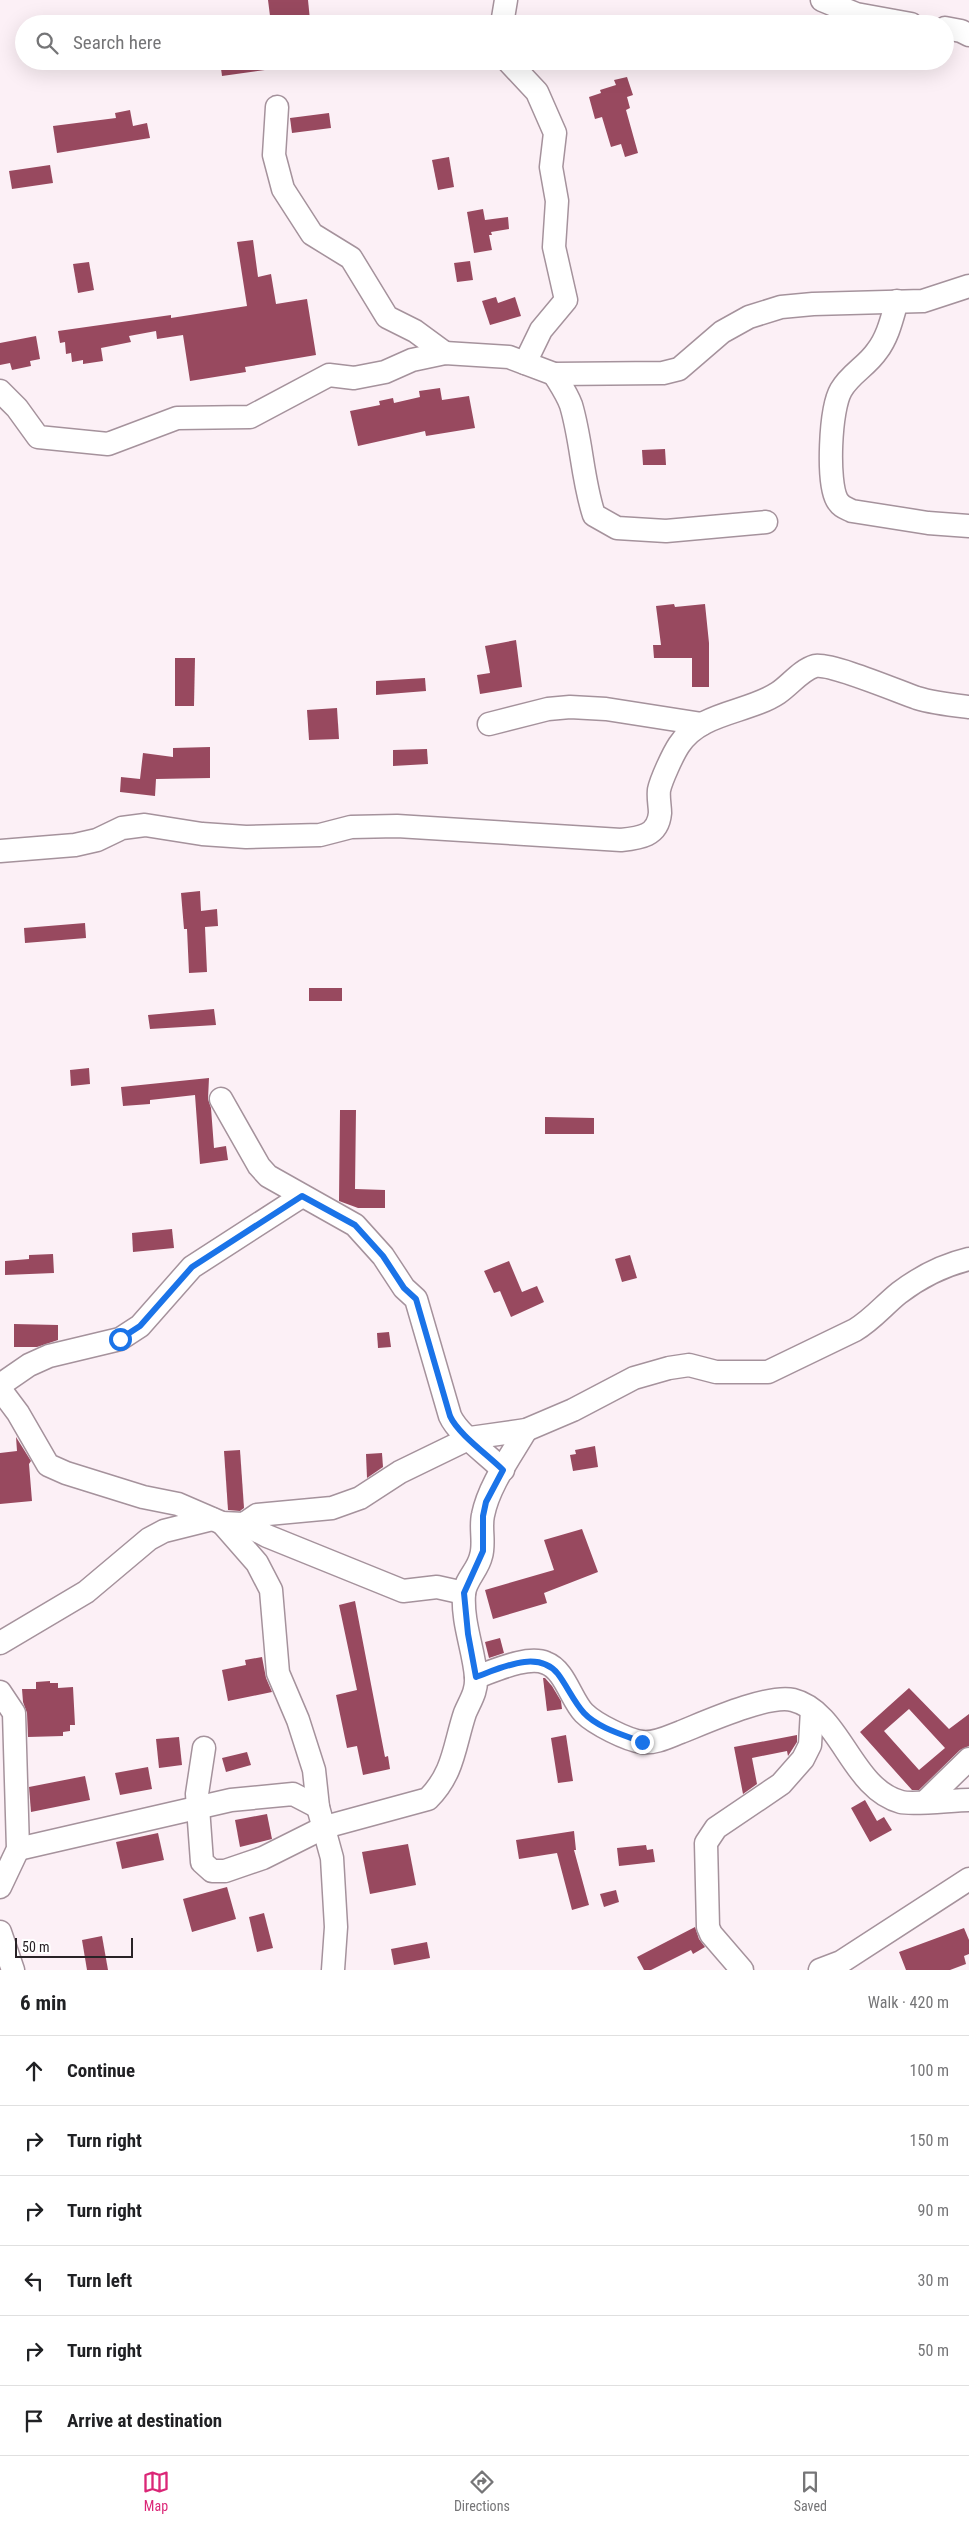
<!DOCTYPE html>
<html lang="en">
<head>
<meta charset="utf-8">
<style>
  :root { --surface:#fff; --page:#f6f6f6; --text:#202124; --muted:#757577; --line:#e0e0e0; --accent:#db2777 }
  body { margin:0; font-family:"Roboto Condensed",sans-serif; background:var(--page); color:var(--text) }
  .scale { position:absolute; left:15px; bottom:12px; width:118px; box-sizing:border-box; padding-left:5px; border:2px solid #292226; border-top:0; font-size:14px; line-height:18px; white-space:nowrap; color:#292226; -webkit-text-stroke:4px #fff; paint-order:stroke }
  .stop { position:absolute; width:15px; height:15px; margin:-11px; border:4px solid #1a73e8; border-radius:50%; background:#fff }
  .stop.end { background:#1a73e8; border-color:#fff; box-shadow:0 1px 5px #0008 }
  .list { margin:0; padding:0; list-style:none }
  h2 { display:flex; justify-content:space-between; align-items:center; height:65px; margin:0; padding:0 20px; font-size:21px }
  h2 small { font-size:16px; font-weight:400; color:var(--muted) }
  .list li { display:grid; grid-template-columns:32px 1fr auto; gap:15px; align-items:center; box-sizing:border-box; height:70px; padding:0 20px; border-top:1px solid var(--line) }
  .list b { display:block; font-size:19px; white-space:nowrap }
  .list em { font-size:16px; font-style:normal; color:var(--muted) }
  .icon { flex:none; width:28px; height:28px; fill:none; stroke:currentColor; stroke-width:2; stroke-linecap:round; stroke-linejoin:round }
  .map { position:relative; flex:none; width:969px; height:1970px; overflow:hidden }
  .search { position:absolute; background:var(--surface); box-shadow:0 5px 20px #0002; left:15px; right:15px; top:15px; height:55px; display:flex; align-items:center; gap:12px; box-sizing:border-box; padding:0 18px; border-radius:28px; color:var(--muted); font-size:19px }
  .sheet { height:485px; background:var(--surface) }
  nav { display:flex; justify-content:space-around; align-items:center; box-sizing:border-box; height:70px; border-top:1px solid var(--line); background:var(--surface); font-size:14px; color:var(--muted) }
  nav a { display:grid; justify-items:center; gap:2px }
  nav .on { color:var(--accent) }
  .map>svg:first-child { display:block }
</style>
</head>
<body>
<div class="map">
<svg width="969" height="1970" viewBox="0 0 969 1970">
  <rect width="100%" height="100%" fill="#fcf0f6"/>
  <g fill="#98495f" fill-rule="evenodd">
    <path d="M268 0H308L310 20 271 24Z"/>
    <path d="M220 61H272V69L222 76Z"/>
    <path d="M627 77 633 95 627 97 630 108 626 110 638 153 625 157 621 144 611 147 602 117 595 119 589 97 601 93 600 90 616 85 614 80Z"/>
    <path d="M130 110 133 126 147 123 150 138 57 153 53 126 116 118 115 113Z"/>
    <path d="M329 113 331 128 292 133 290 118Z"/>
    <path d="M449 157 454 187 438 190 432 160Z"/>
    <path d="M50 165 53 183 12 189 9 171Z"/>
    <path d="M483 209 485 220 508 217 509 229 491 232 492 235H489L492 250 474 253 467 212Z"/>
    <path d="M253 240 258 277 271 274 276 304 307 299 316 355 245 367 246 372 190 381 183 335 157 339 156 331 129 336 131 342 101 348 103 361 83 364V360L72 362 71 353 66 354 65 342 60 343 58 331 171 315V318L247 306 237 242Z"/>
    <path d="M470 261 473 280 457 282 454 263Z"/>
    <path d="M89 262 94 290 78 293 73 264Z"/>
    <path d="M496 297 498 303 515 297 521 316 490 325 482 301Z"/>
    <path d="M36 336 40 359 30 361 31 366 12 370 10 363 0 365V343Z"/>
    <path d="M440 388 442 400 469 396 475 428 426 436 425 431 358 446 350 411 380 405 379 401 393 398 394 403 420 397 419 391Z"/>
    <path d="M665 449 666 465H643L642 450Z"/>
    <path d="M674 604 675 607 705 604 709 643V687H692V658H654L653 645H661L656 606Z"/>
    <path d="M516 640 522 687 480 694 477 675 490 673 485 646Z"/>
    <path d="M175 658H195L194 706H175Z"/>
    <path d="M425 678 426 691 376 695V681Z"/>
    <path d="M337 708 339 739 309 740 307 710Z"/>
    <path d="M210 747V778L156 779 155 796 120 792 121 777 140 779 143 753 173 757V748Z"/>
    <path d="M427 749 428 764 393 766V750Z"/>
    <path d="M200 891 201 911 217 909 218 926 205 927 207 972 189 973 187 929H184L181 893Z"/>
    <path d="M85 923 86 938 25 943 24 928Z"/>
    <rect x="309" y="988" width="33" height="13"/>
    <path d="M214 1009 216 1025 150 1029 148 1015Z"/>
    <path d="M89 1068 90 1084 71 1086 70 1070Z"/>
    <path d="M209 1078 208 1099 211 1108 214 1148 226 1146 228 1160 200 1164 195 1095 150 1100V1104L123 1106 121 1087Z"/>
    <path d="M340 1110H356L355 1189 385 1190V1208H358L339 1201Z"/>
    <path d="M545 1117 594 1118V1134H545Z"/>
    <path d="M172 1229 174 1248 133 1252 132 1233Z"/>
    <path d="M53 1254 54 1273 5 1275V1261L29 1259V1255Z"/>
    <path d="M630 1255 637 1278 622 1282 615 1259Z"/>
    <path d="M509 1261 522 1292 537 1286 544 1302 511 1317 500 1291 494 1293 484 1271Z"/>
    <path d="M14 1324 58 1325V1340L37 1347H14Z"/>
    <path d="M389 1332 391 1347 378 1348 377 1333Z"/>
    <path d="M16 1437 31 1461 29 1464 32 1501 0 1504V1453L17 1451Z"/>
    <path d="M595 1446 598 1467 573 1471 570 1455 576 1454 575 1450Z"/>
    <path d="M240 1450 244 1508 240 1511 228 1510 224 1451Z"/>
    <path d="M382 1453 383 1467 367 1478 366 1454Z"/>
    <path d="M582 1529 598 1572 544 1593 547 1603 493 1619 485 1590 554 1570 544 1540Z"/>
    <path d="M355 1601 385 1757 388 1756 390 1769 363 1775 357 1746 347 1748 336 1695 357 1690 339 1605Z"/>
    <path d="M500 1638 504 1653 489 1658 485 1642Z"/>
    <path d="M262 1657 266 1678 272 1692 228 1701 222 1670 246 1665 245 1660Z"/>
    <path d="M543 1678H545L552 1686 561 1701 562 1709 547 1711Z"/>
    <path d="M50 1681V1683H58V1688L73 1687 75 1725H70V1731L63 1732V1736L28 1737 27 1713 23 1702 22 1689H36V1682Z"/>
    <path d="M909 1688 949 1729 969 1714V1746L960 1750 919 1790H912L860 1732ZM909 1709 945 1748 919 1770 884 1731Z"/>
    <path d="M566 1735 573 1781 558 1783 551 1738Z"/>
    <path d="M797 1735V1742L788 1756 787 1751 752 1758 757 1784 743 1794 734 1747Z"/>
    <path d="M179 1737 182 1765 159 1768 156 1739Z"/>
    <path d="M247 1752 251 1765 226 1772 222 1758Z"/>
    <path d="M148 1767 152 1789 120 1795 115 1773Z"/>
    <path d="M85 1776 90 1800 31 1812 29 1787Z"/>
    <path d="M865 1800 877 1821 884 1817 892 1830 870 1842 851 1808Z"/>
    <path d="M267 1814 272 1839 240 1847 235 1820Z"/>
    <path d="M574 1831 576 1850H574L589 1905 572 1910 557 1853 519 1859 516 1840Z"/>
    <path d="M158 1833 164 1860 122 1869 116 1842Z"/>
    <path d="M408 1844 416 1885 370 1894 362 1852Z"/>
    <path d="M646 1845 647 1850 653 1849 655 1862 619 1866 617 1848Z"/>
    <path d="M227 1887 236 1919 192 1932 183 1899Z"/>
    <path d="M616 1890 619 1902 604 1907 600 1894Z"/>
    <path d="M264 1913 273 1948 257 1952 249 1917Z"/>
    <path d="M695 1927 699 1939 705 1947 693 1954 691 1950 651 1970H644L637 1957Z"/>
    <path d="M964 1928 969 1940V1954L964 1956 966 1964 950 1970H906L899 1952Z"/>
    <path d="M102 1936 108 1970H87L82 1940Z"/>
    <path d="M427 1942 430 1958 394 1965 391 1949Z"/>
  </g>
  <g fill="none" stroke-linecap="round" stroke-linejoin="round">
    <g stroke="#a5929c" stroke-width="25">
      <g id="minor">
        <path d="M822 0 856 14 911 24"/>
        <path d="M502 24 506 0"/>
        <path d="M945 28 961 31 969 35"/>
        <path d="M508 61 537 92 555 133 551 167 557 201 554 247 566 300 541 330 525 363"/>
        <path d="M277 107 274 155 283 189 312 234 351 258 387 317 415 331 445 353"/>
        <path d="M897 301C892 318 888 337 877 351 867 366 850 374 841 390 830 409 827 482 837 500 841 507 846 508 852 511L928 523 969 526"/>
        <path d="M554 374C560 384 567 394 571 405 582 442 582 479 594 515L617 528 666 531 766 522"/>
        <path d="M0 391 17 408 38 437 108 444 177 418 250 417 329 375 354 378 385 372 412 360 445 353 509 357 554 374 663 373 679 369 722 332 749 317 781 307 813 304 923 301 969 286"/>
        <path d="M489 724 548 709 570 707 606 709 702 724"/>
        <path d="M0 851 75 845 97 840 122 828 145 825 202 834 246 837 320 835 351 827 397 826 621 840C640 838 658 836 660 813 660 806 658 798 659 790 661 780 673 754 679 745 700 712 748 713 778 693 790 685 801 670 815 666 831 663 897 691 917 698 933 703 952 705 969 707"/>
        <path d="M221 1099 259 1166 268 1176 355 1225 383 1256 404 1288 416 1299 450 1416C458 1434 488 1455 503 1470"/>
        <path d="M0 1385 29 1365 49 1356 120 1339 140 1326 192 1267 302 1196"/>
        <path d="M0 1389 18 1413 48 1465 66 1473 143 1497 178 1504 222 1523 244 1524 257 1515 332 1508 360 1498 400 1472 470 1438 526 1430 573 1410 634 1378 669 1368 689 1365 716 1372H768L855 1330C872 1320 884 1305 899 1293 920 1277 944 1265 969 1259"/>
        <path d="M222 1523 257 1563 271 1590 278 1673 298 1720 314 1770 318 1807 332 1858 336 1927 333 1970"/>
        <path d="M244 1524 267 1536 403 1591 437 1587 464 1593"/>
        <path d="M0 1643 86 1592 149 1539 164 1531 212 1519"/>
        <path d="M476 1677C494 1671 528 1655 546 1663 565 1670 571 1700 584 1713 595 1724 627 1740 642 1742 655 1744 670 1736 681 1732 706 1722 768 1694 793 1700 841 1712 851 1789 901 1802 913 1805 954 1800 969 1800"/>
        <path d="M0 1692 14 1713 18 1849 0 1887"/>
        <path d="M204 1748 197 1794 202 1862 212 1871H225L263 1858 325 1827 428 1799C454 1773 454 1746 465 1713 470 1701 477 1692 476 1677 474 1650 462 1623 464 1594 465 1580 478 1570 481 1556 485 1543 480 1528 483 1515 489 1485 511 1456 526 1430"/>
        <path d="M926 1801 969 1759"/>
        <path d="M18 1849 231 1800 293 1794 318 1807"/>
        <path d="M0 1932 13 1970"/>
        <path d="M742 1970 711 1934 708 1927 706 1843 716 1828 781 1784 803 1759 810 1745 812 1710"/>
        <path d="M820 1970 841 1962 969 1879"/>
      </g>
    </g>
    <use href="#minor" stroke="#fff" stroke-width="22"/>
  </g>
  <g fill="none" stroke-linecap="round" stroke-linejoin="round">
    <path stroke="#1a73e8" stroke-width="6" d="M120 1339 140 1326 192 1267 302 1196 355 1225 383 1256 404 1288 416 1299 450 1416C458 1434 488 1455 503 1470L486 1502 483 1516V1551L464 1593 468 1634 476 1677C501 1668 538 1649 558 1674 567 1686 574 1702 584 1713 598 1728 624 1735 642 1742"/>
  </g>
</svg>
<div class="scale">50 m</div>
<div class="stop" style="left:120px;top:1339px"></div>
<div class="stop end" style="left:642px;top:1742px"></div>
<div class="search"><svg class="icon" aria-label="search" viewBox="0 0 24 24"><circle cx="10" cy="10" r="6"/><path d="M15 15l6 6"/></svg>Search here</div>
</div>
<section class="sheet">
<h2>6 min<small>Walk · 420 m</small></h2>
<ul class="list">
<li><svg class="icon" aria-label="ahead" viewBox="0 0 24 24"><path d="M12 20V5M6 11l6-6 6 6"/></svg><div><b>Continue</b></div><em>100 m</em></li>
<li><svg class="icon" aria-label="right" viewBox="0 0 24 24"><path d="M7 20v-9h11M14 6l5 5-5 5"/></svg><div><b>Turn right</b></div><em>150 m</em></li>
<li><svg class="icon" aria-label="right" viewBox="0 0 24 24"><path d="M7 20v-9h11M14 6l5 5-5 5"/></svg><div><b>Turn right</b></div><em>90 m</em></li>
<li><svg class="icon" aria-label="left" viewBox="0 0 24 24"><path d="M17 20v-9H6M10 6l-5 5 5 5"/></svg><div><b>Turn left</b></div><em>30 m</em></li>
<li><svg class="icon" aria-label="right" viewBox="0 0 24 24"><path d="M7 20v-9h11M14 6l5 5-5 5"/></svg><div><b>Turn right</b></div><em>50 m</em></li>
<li><svg class="icon" aria-label="arrive" viewBox="0 0 24 24"><path d="M6 21V4h12l-3 4 3 4H6"/></svg><div><b>Arrive at destination</b></div></li>
</ul>
</section>
<nav>
<a class="on"><svg class="icon" aria-label="map" viewBox="0 0 24 24"><path d="M3 6l6-2 6 2 6-2v14l-6 2-6-2-6 2zM9 4v14M15 6v14"/></svg>Map</a>
<a><svg class="icon" aria-label="directions" viewBox="0 0 24 24"><path d="M12 3l9 9-9 9-9-9zM9 14v-3h6M13 9l2 2-2 2"/></svg>Directions</a>
<a><svg class="icon" aria-label="saved" viewBox="0 0 24 24"><path d="M7 4h10v16l-5-4-5 4z"/></svg>Saved</a>
</nav>
</body>
</html>
